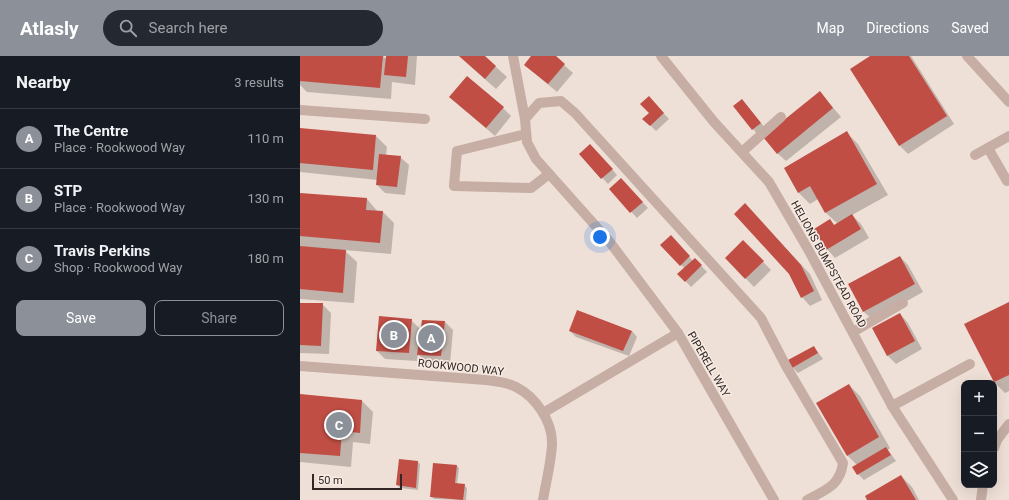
<!DOCTYPE html>
<html lang="en">
<head>
<meta charset="utf-8">
<style>
  :root { --surface:#171b24; --page:#242831; --text:#f1f3f6; --muted:#9ea1a6; --line:#363941; --accent:#8c9099 }
  body { margin:0; font-family:Roboto,sans-serif; background:var(--page); color:var(--text) }
  .controls { position:absolute; right:12px; bottom:12px; display:grid; overflow:hidden; border-radius:8px; box-shadow:0 4px 16px #0002 }
  .controls button { width:36px; height:36px; display:grid; place-items:center; padding:0; border:0; border-bottom:1px solid var(--line); background:var(--surface); color:var(--text); font:20px sans-serif }
  .scale { position:absolute; left:12px; bottom:10px; width:90px; box-sizing:border-box; padding-left:4px; border:2px solid #322725; border-top:0; font-size:11px; line-height:14px; white-space:nowrap; color:#322725; -webkit-text-stroke:3px #f7ebe3; paint-order:stroke }
  .you { position:absolute; left:300px; top:181px; width:14px; height:14px; margin:-10px; border:3px solid #fff; border-radius:50%; background:#1a73e8; box-shadow:0 0 0 6px #1a73e833 }
  .badge { display:grid; place-items:center; width:26px; height:26px; border-radius:50%; background:var(--accent); color:#fff; font-size:13px; font-weight:700 }
  .pin { position:absolute; translate:-50% -50%; border:2px solid #fff; box-shadow:0 1px 4px #0006 }
  .list { margin:0; padding:0; list-style:none }
  h2 { display:flex; justify-content:space-between; align-items:center; height:52px; margin:0; padding:0 16px; font-size:17px }
  h2 small { font-size:13px; font-weight:400; color:var(--muted) }
  .list li { display:grid; grid-template-columns:26px 1fr auto; gap:12px; align-items:center; box-sizing:border-box; height:60px; padding:0 16px; border-top:1px solid var(--line) }
  .list b { display:block; font-size:15px; white-space:nowrap }
  .list p { margin:0; font-size:13px; white-space:nowrap; color:var(--muted) }
  .list em { font-size:13px; font-style:normal; color:var(--muted) }
  .actions { display:flex; gap:8px; padding:12px 16px }
  .actions a { flex:1; padding:9px 0; border:1px solid var(--accent); border-radius:8px; text-align:center; font-size:14px; color:var(--accent) }
  .actions .main { background:var(--accent); color:#fff }
  .icon { flex:none; width:22px; height:22px; fill:none; stroke:currentColor; stroke-width:2; stroke-linecap:round; stroke-linejoin:round }
  .map { position:relative; flex:none; width:709px; height:444px; overflow:hidden }
  header { display:flex; align-items:center; gap:24px; box-sizing:border-box; height:56px; padding:0 20px; background:var(--accent); color:#fff }
  header strong { font-size:19px }
  nav { display:flex; gap:22px; margin-inline-start:auto; font-size:14px }
  .search { width:280px; height:36px; background:var(--page); display:flex; align-items:center; gap:10px; box-sizing:border-box; padding:0 14px; border-radius:22px; color:var(--muted); font-size:15px }
  main { display:flex }
  aside { flex:1; background:var(--surface) }
  .map>svg:first-child { display:block }
</style>
</head>
<body>
<header>
<strong>Atlasly</strong>
<div class="search"><svg class="icon" aria-label="search" viewBox="0 0 24 24"><circle cx="10" cy="10" r="6"/><path d="M15 15l6 6"/></svg>Search here</div>
<nav><a>Map</a><a>Directions</a><a>Saved</a></nav>
</header>
<main>
<aside>
<h2>Nearby<small>3 results</small></h2>
<ul class="list">
<li><span class="badge">A</span><div><b>The Centre</b><p>Place · Rookwood Way</p></div><em>110 m</em></li>
<li><span class="badge">B</span><div><b>STP</b><p>Place · Rookwood Way</p></div><em>130 m</em></li>
<li><span class="badge">C</span><div><b>Travis Perkins</b><p>Shop · Rookwood Way</p></div><em>180 m</em></li>
</ul>
<div class="actions"><a class="main">Save</a><a>Share</a></div>
</aside>
<div class="map">
<svg width="709" height="444" viewBox="0 0 709 444">
  <rect width="100%" height="100%" fill="#efe0d7"/>
  <g fill="#0003">
    <path d="M0 0H83L87 4V0H117L115 29 92 26 91 43 7 36 0 29Z"/>
    <path d="M159 0H184L207 21 196 33Z"/>
    <path d="M233 0H254L273 17 257 36 225 9Z"/>
    <path d="M572 0H611L654 68 608 98 600 90 551 14Z"/>
    <path d="M520 36 541 61 486 105 477 97Z"/>
    <path d="M354 47 369 63 356 75 344 63 350 57Z"/>
    <path d="M159 49 203 52 211 60 195 80Z"/>
    <path d="M434 50H447L466 73 458 79Z"/>
    <path d="M0 73 76 80 87 91 86 99 100 101 109 109 105 139 85 137 77 129 78 124 0 116Z"/>
    <path d="M547 77 558 88 588 139 552 159 561 168 569 182 535 202 527 193 530 164 535 170 538 168 526 157 518 143 510 148 499 137 485 112Z"/>
    <path d="M296 95 317 119 308 128 280 98Z"/>
    <path d="M326 129 348 152 337 162 310 133Z"/>
    <path d="M0 138 67 143 78 156H83L94 167 91 198 44 194 57 206 54 247 0 243Z"/>
    <path d="M453 157 510 218 522 244 510 250 502 241 490 217Z"/>
    <path d="M443 185 471 214 454 231 426 202Z"/>
    <path d="M376 186 393 205 395 203 407 216 391 231 379 218 385 213 362 189Z"/>
    <path d="M600 201 608 209 623 236 573 264 564 256 549 228Z"/>
    <path d="M709 247V335L705 337 694 326 666 269Z"/>
    <path d="M0 248H22L31 257 29 298 0 297Z"/>
    <path d="M600 258 608 267 622 293 596 308 587 299Z"/>
    <path d="M111 264 121 274 145 266 153 274 150 308 127 307 118 298 117 305 85 303 77 295Z"/>
    <path d="M270 275H332L337 281 329 300 276 281Z"/>
    <path d="M514 291 523 303 498 317 492 311Z"/>
    <path d="M549 329 560 340 590 392 588 394 596 405 564 424 558 418 557 409 548 400Z"/>
    <path d="M0 339 62 345 73 356 70 388 53 386 51 411 0 406Z"/>
    <path d="M118 406 120 408 118 434 100 432 97 429Z"/>
    <path d="M157 410 159 412 157 428 164 429 167 432 166 444 134 443 131 440Z"/>
    <path d="M601 420 612 431 619 444H568Z"/>
  </g>
  <g fill="#c04e45">
    <path d="M0 0H83L80 32 0 25Z"/>
    <path d="M86 0H108L106 21 84 19Z"/>
    <path d="M159 0H185L196 10 185 23Z"/>
    <path d="M231 0H256L265 8 248 28 224 9Z"/>
    <path d="M570 0H609L647 60 599 90 550 13Z"/>
    <path d="M167 20 204 51 186 72 149 41Z"/>
    <path d="M520 35 533 52 477 98 463 81Z"/>
    <path d="M349 40 364 57 350 70 342 63 349 57 340 48Z"/>
    <path d="M442 43 461 67 452 74 433 50Z"/>
    <path d="M0 72 76 79 73 114 0 107Z"/>
    <path d="M547 75 577 128 525 157 510 130 498 137 484 112Z"/>
    <path d="M290 88 313 113 301 123 279 98Z"/>
    <path d="M79 98 101 100 97 131 76 129Z"/>
    <path d="M321 122 343 146 330 157 309 133Z"/>
    <path d="M0 137 67 142 66 154 83 155 80 187 0 180Z"/>
    <path d="M445 147 501 209 514 235 501 242 489 218 434 158Z"/>
    <path d="M552 158 561 173 526 194 514 173 530 163 534 169Z"/>
    <path d="M371 179 390 200 380 210 360 189Z"/>
    <path d="M443 184 464 205 445 223 425 202Z"/>
    <path d="M0 190 46 194 43 237 0 233Z"/>
    <path d="M600 200 615 228 563 256 548 228Z"/>
    <path d="M395 202 402 209 385 226 377 218Z"/>
    <path d="M709 246V319L694 326 664 268Z"/>
    <path d="M0 247H23L21 290 0 289Z"/>
    <path d="M277 254 332 275 323 295 269 275Z"/>
    <path d="M600 257 615 285 587 300 572 272Z"/>
    <path d="M79 260 112 263 109 297 76 295Z"/>
    <path d="M122 264 145 265 141 300 117 299Z"/>
    <path d="M514 290 518 297 492 312 488 304Z"/>
    <path d="M549 328 579 381 547 400 516 347Z"/>
    <path d="M0 338 62 344 60 377 42 375 40 400 0 397Z"/>
    <path d="M586 391 591 399 557 419 552 411Z"/>
    <path d="M99 403 118 405 116 432 96 429Z"/>
    <path d="M133 407 157 409 155 427 165 428 163 444 130 441Z"/>
    <path d="M601 419 616 444H567L565 440Z"/>
  </g>
  <g fill="none" stroke-linecap="round" stroke-linejoin="round">
    <g stroke="#c6aea4" stroke-width="10">
      <path d="M213 0 225 63"/>
      <path d="M361 0 414 66 469 126 509 195 592 350 653 444"/>
      <path d="M667 0 709 46"/>
      <path d="M0 54 125 63"/>
      <path d="M226 78 157 95 154 130 231 132 249 118"/>
      <path d="M688 92 707 125"/>
      <path d="M442 96 481 61"/>
      <path d="M675 99 709 80"/>
      <path d="M553 276 603 247"/>
      <path d="M378 277 309 185 236 103 227 86 225 63 239 47 261 45 275 57 461 262 486 310 543 407C540 430 525 434 507 444"/>
      <path d="M0 310 186 324C196 325 206 326 216 331 236 341 253 366 252 389 251 407 246 426 243 444"/>
      <path d="M592 350 670 308"/>
      <path d="M243 357 378 277 474 444"/>
      <path d="M694 392 697 384 709 368"/>
      <path d="M681 444 683 429"/>
    </g>
  </g>
  <g text-anchor="middle" stroke-width="3" stroke-linejoin="round" paint-order="stroke">
    <g font-size="11" fill="#322725" stroke="#f7ebe3">
      <text transform="translate(529 208) rotate(61)" y="4">HELIONS BUMPSTEAD ROAD</text>
      <text transform="translate(409 308) rotate(60)" y="4">PIPERELL WAY</text>
      <text transform="translate(161 311) rotate(6)" y="4">ROOKWOOD WAY</text>
    </g>
  </g>
</svg>
<div class="controls">
<button>+</button>
<button>−</button>
<button><svg class="icon" aria-label="layers" viewBox="0 0 24 24"><path d="M12 4l9 5-9 5-9-5zM3 14l9 5 9-5"/></svg></button>
</div>
<div class="scale">50 m</div>
<div class="you"></div>
<div class="pin badge" style="left:131px;top:282px">A</div>
<div class="pin badge" style="left:94px;top:279px">B</div>
<div class="pin badge" style="left:39px;top:369px">C</div>
</div>
</main>
</body>
</html>
